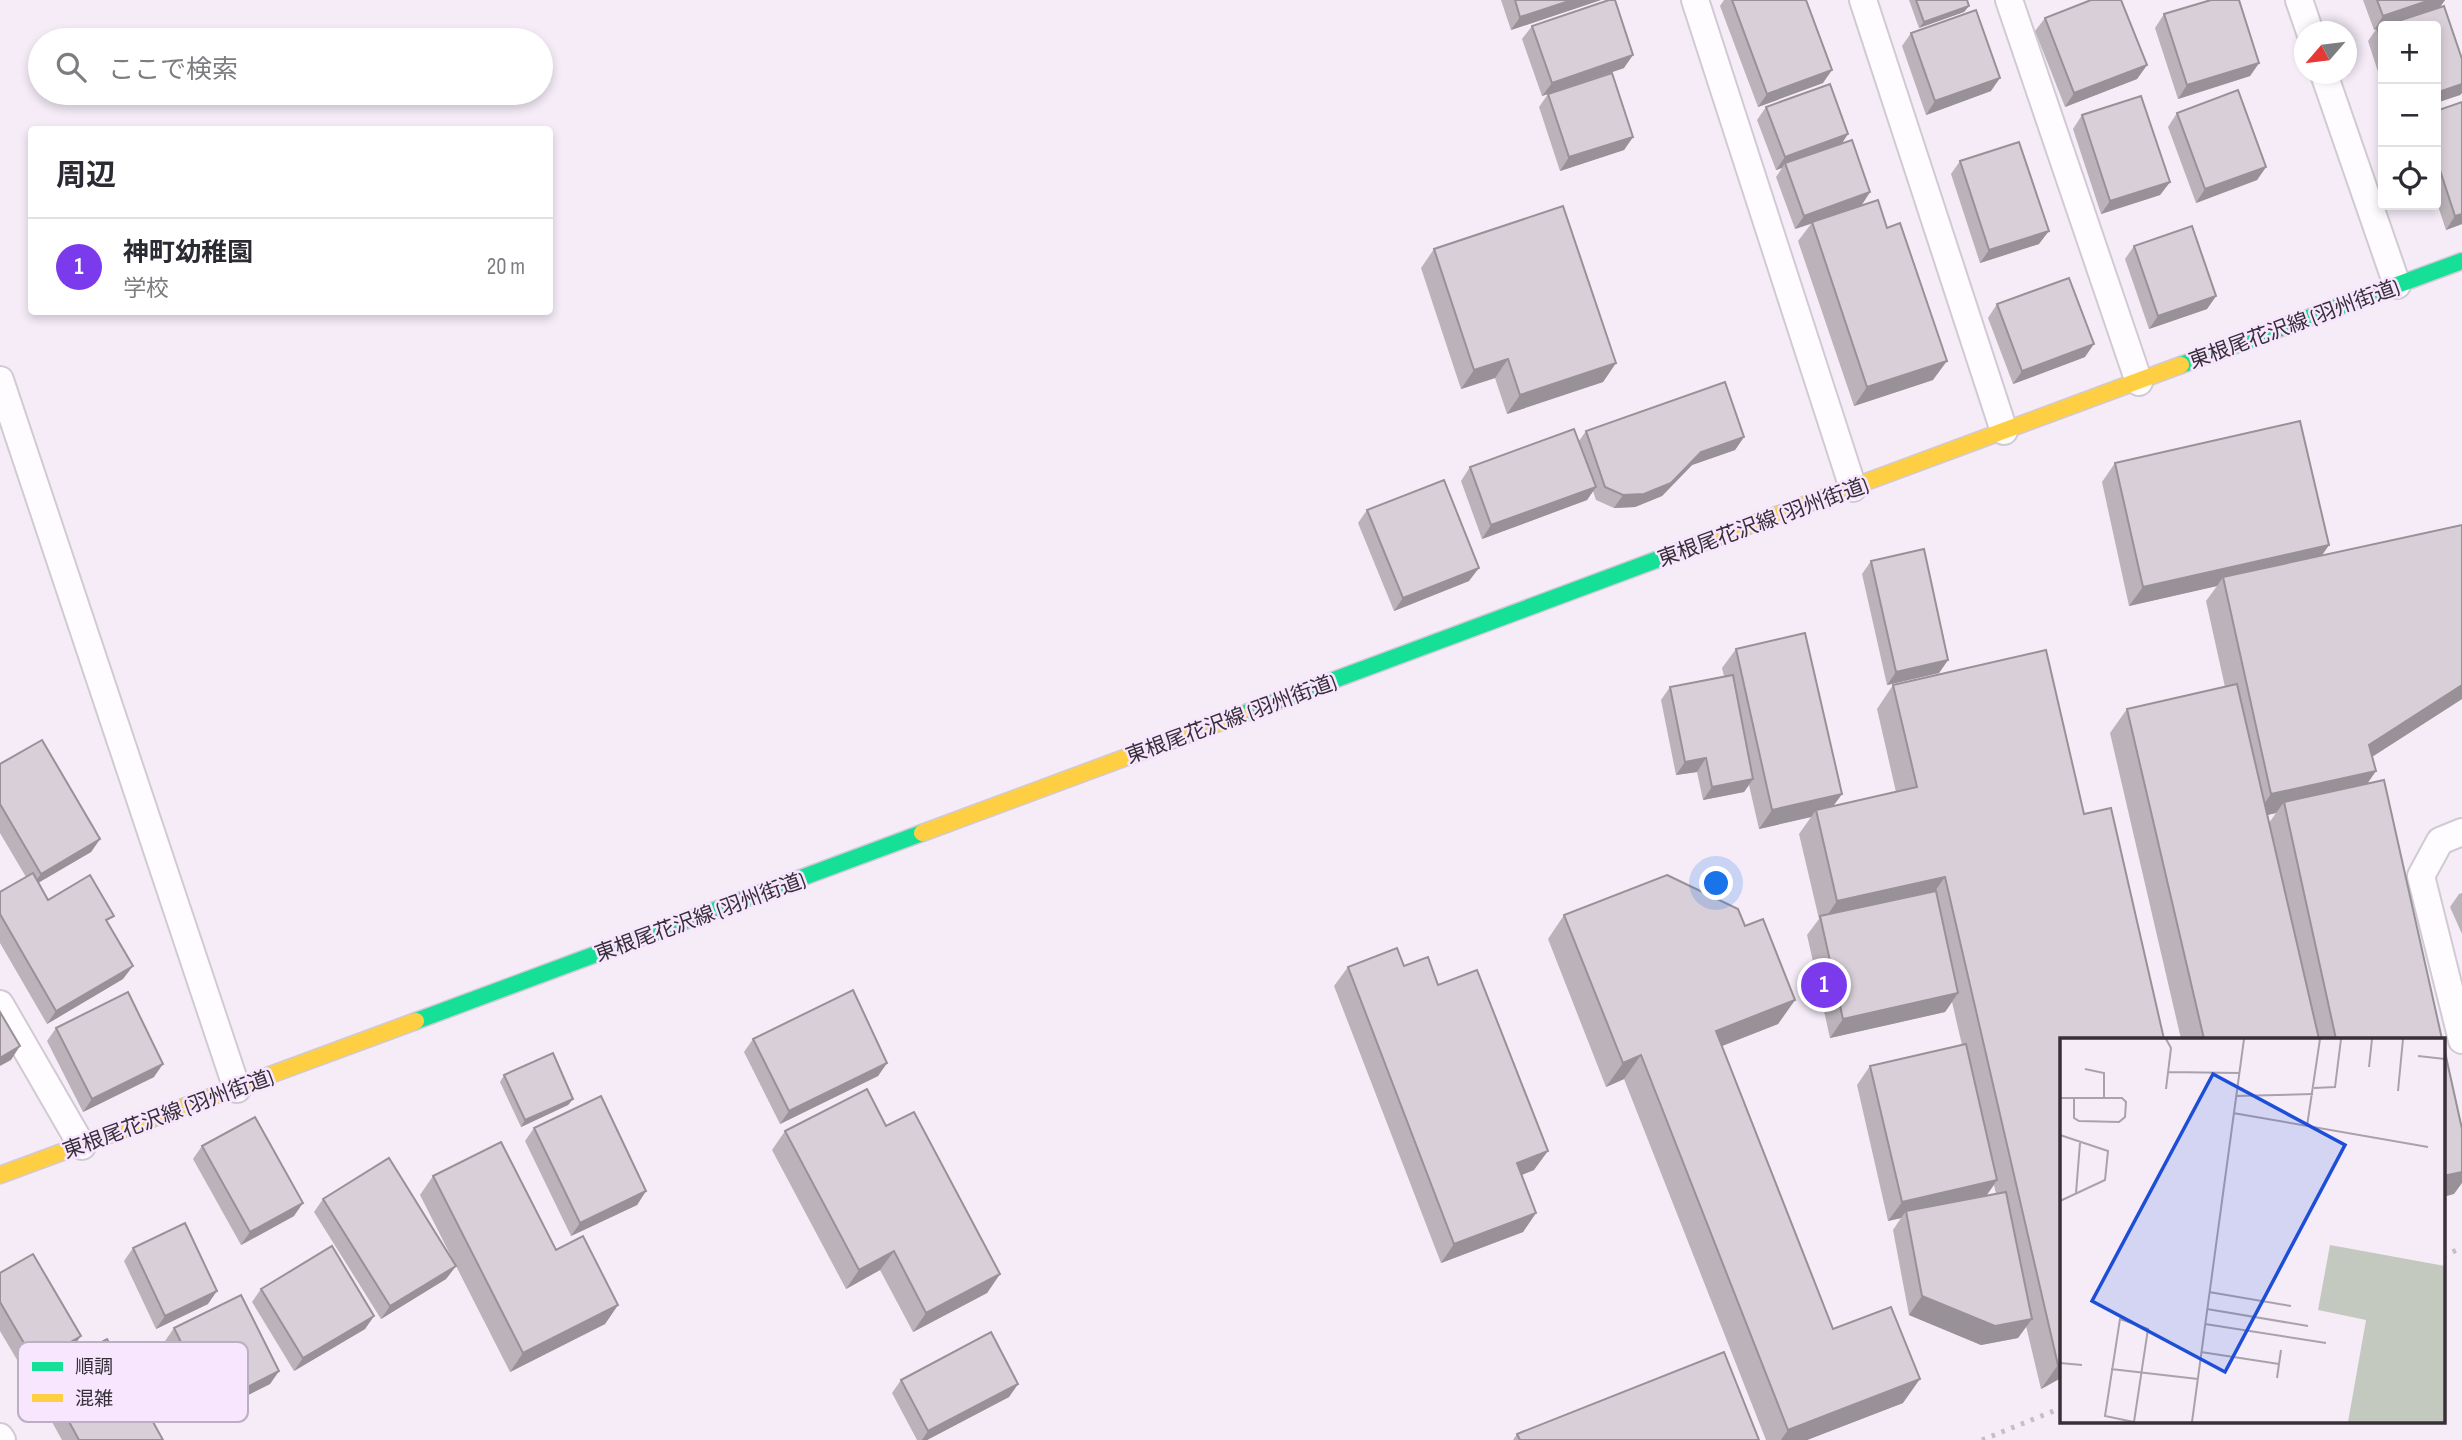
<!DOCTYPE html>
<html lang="ja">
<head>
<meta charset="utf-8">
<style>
  :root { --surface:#fff; --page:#f7f7f7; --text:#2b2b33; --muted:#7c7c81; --line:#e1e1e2; --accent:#7c3aed }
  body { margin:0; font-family:"Sofia Sans Condensed","Noto Sans JP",sans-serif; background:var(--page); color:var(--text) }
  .controls { position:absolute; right:21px; top:21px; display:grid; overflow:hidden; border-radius:7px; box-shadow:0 4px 10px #0003 }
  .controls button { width:63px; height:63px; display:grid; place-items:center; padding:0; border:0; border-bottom:2px solid var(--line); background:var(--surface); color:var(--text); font:35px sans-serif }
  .compass { position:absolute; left:2294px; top:21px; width:63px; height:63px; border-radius:50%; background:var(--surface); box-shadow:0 4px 10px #0003; rotate:242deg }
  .you { position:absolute; left:1717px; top:884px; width:24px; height:24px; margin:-18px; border:5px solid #fff; border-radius:50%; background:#1a73e8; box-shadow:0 0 0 10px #1a73e833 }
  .badge { display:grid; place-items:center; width:46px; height:46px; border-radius:50%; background:var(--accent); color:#fff; font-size:23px; font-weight:700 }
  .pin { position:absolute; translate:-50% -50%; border:4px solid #fff; box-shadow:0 2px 7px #0006 }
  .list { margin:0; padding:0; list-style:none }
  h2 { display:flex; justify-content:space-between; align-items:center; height:91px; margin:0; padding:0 28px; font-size:30px }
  h2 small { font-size:23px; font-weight:400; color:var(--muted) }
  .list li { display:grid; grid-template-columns:46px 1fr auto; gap:21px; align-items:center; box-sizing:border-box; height:98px; padding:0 28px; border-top:2px solid var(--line) }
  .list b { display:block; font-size:26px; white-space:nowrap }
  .list p { margin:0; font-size:23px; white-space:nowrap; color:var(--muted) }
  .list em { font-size:23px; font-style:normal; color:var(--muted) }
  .icon { flex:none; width:38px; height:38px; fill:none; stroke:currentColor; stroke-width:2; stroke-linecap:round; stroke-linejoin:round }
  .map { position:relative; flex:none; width:2462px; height:1440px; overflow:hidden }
  .search { position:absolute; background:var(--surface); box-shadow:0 4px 10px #0003; left:28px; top:28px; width:525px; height:77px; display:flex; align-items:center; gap:18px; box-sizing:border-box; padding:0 24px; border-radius:38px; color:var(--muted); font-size:26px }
  .panel { position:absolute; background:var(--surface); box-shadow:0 4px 10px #0003; left:28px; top:126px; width:525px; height:189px; border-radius:7px }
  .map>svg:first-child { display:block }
</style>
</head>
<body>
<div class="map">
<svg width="2462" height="1440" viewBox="0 0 2462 1440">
  <rect width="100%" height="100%" fill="#f5ecf8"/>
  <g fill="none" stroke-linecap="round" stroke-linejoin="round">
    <g stroke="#d1cad4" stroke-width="30">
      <g id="lane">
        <path d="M1695 0 1853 488"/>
        <path d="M1863 0 2004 431"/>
        <path d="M2009 0 2139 382"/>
        <path d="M2299 0 2310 32"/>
        <path d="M2324 74 2397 285"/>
        <path d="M0 380 237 1089"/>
        <path d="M2462 832 2440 841 2421 876 2462 1040"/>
        <path d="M0 1004 82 1146"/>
        <path d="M0 1437 2 1440"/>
      </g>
    </g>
    <g stroke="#d1cad4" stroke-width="19">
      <g id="fast">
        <path d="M2181 365 2462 261"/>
        <path d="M1240 715 1723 535"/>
        <path d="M416 1021 922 833"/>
      </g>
    </g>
    <g stroke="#d1cad4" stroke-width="19">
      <g id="slow">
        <path d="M1723 535 2181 365"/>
        <path d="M922 833 1240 715"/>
        <path d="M0 1175 416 1021"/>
      </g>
    </g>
    <use href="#lane" stroke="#fefcfe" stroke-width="26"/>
    <use href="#fast" stroke="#16e098" stroke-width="16"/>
    <use href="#slow" stroke="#ffcf43" stroke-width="16"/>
    <g stroke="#c3c0c3" stroke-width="5" stroke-dasharray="3.5 7" stroke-linecap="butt">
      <path d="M2443 1256 2462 1248"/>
      <path d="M1982 1440 2061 1408"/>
    </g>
  </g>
  <g fill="#bbb2ba" fill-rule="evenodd">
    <path d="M1501 0H1601L1511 30Z"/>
    <path d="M1724 0H1806L1823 83 1758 107 1720 6Z"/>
    <path d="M1909 0H1967L1969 6 1964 12 1919 28Z"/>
    <path d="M2363 0H2445L2440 7 2462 59V93L2460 95 2436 103V26H2383V87L2368 41 2377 28 2374 30Z"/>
    <path d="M2164 14 2259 63 2250 76 2178 99 2155 28Z"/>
    <path d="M2045 18 2147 65 2137 79 2065 107 2035 31Z"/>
    <path d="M1532 26 1624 68 1542 96 1522 39Z"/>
    <path d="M1911 33 1991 91 1926 115 1902 46Z"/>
    <path d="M1548 94 1633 137 1624 150 1560 171 1539 107Z"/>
    <path d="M2462 102V224L2446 230 2436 200V111Z"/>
    <path d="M1766 107 1841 144 1870 192 1861 206 1933 380 1854 406 1798 241 1811 224 1795 229 1776 177 1782 168 1776 170 1757 120Z"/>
    <path d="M2177 113 2266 167 2257 180 2196 203 2168 127Z"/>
    <path d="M2082 115 2170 182 2160 195 2101 214 2073 129Z"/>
    <path d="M1960 161 2039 244 1980 263 1951 174Z"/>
    <path d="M2134 246 2216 296 2207 309 2149 329 2125 259Z"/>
    <path d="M1434 249 1616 363 1603 382 1507 414 1495 378 1461 389 1421 268Z"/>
    <path d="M1997 304 2085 357 2013 384 1988 318Z"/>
    <path d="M1586 431 1744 437 1735 450 1692 465 1662 496 1635 507 1614 508 1596 500 1593 491 1587 500 1482 539 1461 481 1470 467 1579 441Z"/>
    <path d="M2115 463 2329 545 2321 556 2462 525V699L2372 757 2376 771 2367 784 2442 1039H2181L2110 733 2127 709 2225 687 2206 601 2217 586 2129 606 2102 482ZM2276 813 2269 823 2267 815Z"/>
    <path d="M1367 510 1469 581 1394 611 1358 523Z"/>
    <path d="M1871 561 1948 660 1939 673 1887 685 1862 574Z"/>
    <path d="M1736 649 1842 794 1833 806 1896 792 1877 709 1893 685 2046 650 2061 1378 2041 1389 2026 1326 2018 1338 1981 1345 1909 1315 1893 1230 1901 1218 1888 1221 1857 1085 1870 1066 1962 1045 1952 1002 1945 1012 1830 1038 1807 935 1819 919 1799 834 1811 817 1759 829 1749 785 1744 792 1703 800 1697 772 1676 775 1661 700 1670 687 1724 676 1722 668ZM1994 1185 1996 1194 1986 1196Z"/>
    <path d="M0 764 100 839 91 852 38 883 48 900 109 924 123 979 47 1024 0 943V892L26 877 0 833Z"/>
    <path d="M2462 893V934L2450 907 2459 894Z"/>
    <path d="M1564 915 1745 926 1795 1000 1778 1024 1722 1046 1833 1329 1903 1403 1807 1440H1766L1624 1079 1606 1087 1548 939Z"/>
    <path d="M1404 966 1438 985 1534 1170 1521 1175 1536 1213 1523 1232 1441 1263 1334 986 1348 967Z"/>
    <path d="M56 1028 154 1077 83 1112 47 1041Z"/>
    <path d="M753 1039 887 1063 878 1076 780 1124 744 1052Z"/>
    <path d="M504 1075 573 1099 568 1105 521 1127 500 1082Z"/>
    <path d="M886 1126 1000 1274 987 1293 913 1332 880 1270 846 1289 772 1150 785 1131Z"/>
    <path d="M534 1128 646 1191 637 1205 571 1236 525 1141Z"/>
    <path d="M202 1146 294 1216 241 1245 193 1159Z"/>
    <path d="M433 1176 556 1250 618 1305 605 1324 510 1372 456 1266 446 1279 381 1319 314 1212 323 1199 455 1264 420 1195Z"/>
    <path d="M133 1248 208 1304 156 1329 124 1261Z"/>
    <path d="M0 1273 81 1336 71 1349 26 1375 0 1331Z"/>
    <path d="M261 1289 374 1316 365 1329 294 1371 252 1302Z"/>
    <path d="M174 1328 279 1371 270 1384 203 1418 165 1341Z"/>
    <path d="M43 1374 163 1440H62L33 1388Z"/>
    <path d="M901 1380 1018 1384 1009 1397 927 1440H917L892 1393Z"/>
    <path d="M1517 1434 1759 1440H1513Z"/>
  </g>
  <g fill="#989197">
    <path d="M1572 0H1601L1511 30 1520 17Z"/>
    <path d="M2430 0H2445L2440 7 2374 30 2383 16Z"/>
    <path d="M1969 6 1964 12 1919 28 1924 22Z"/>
    <path d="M1633 55 1624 68 1542 96 1552 83Z"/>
    <path d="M2259 63 2250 76 2178 99 2187 85Z"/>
    <path d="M2147 65 2137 79 2065 107 2074 93Z"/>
    <path d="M1832 70 1823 83 1758 107 1767 94Z"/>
    <path d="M2000 78 1991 91 1926 115 1935 101Z"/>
    <path d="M2462 84V93L2460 95 2436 103V93Z"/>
    <path d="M1848 134 1839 148 1785 163 1782 168 1776 170 1785 157Z"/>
    <path d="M1633 137 1624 150 1560 171 1569 157Z"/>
    <path d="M2266 167 2257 180 2196 203 2205 189Z"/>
    <path d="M2170 182 2160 195 2101 214 2110 201Z"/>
    <path d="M1870 192 1861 206 1795 229 1804 216Z"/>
    <path d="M2462 214V224L2446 230 2455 216Z"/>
    <path d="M2049 231 2039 244 1980 263 1989 250Z"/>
    <path d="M2216 296 2207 309 2149 329 2158 316Z"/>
    <path d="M2094 344 2085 357 2013 384 2022 371Z"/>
    <path d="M1508 359 1495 378 1461 389 1474 370Z"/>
    <path d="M1947 361 1933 380 1854 406 1867 387Z"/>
    <path d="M1616 363 1603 382 1507 414 1520 395Z"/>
    <path d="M1744 437 1735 450 1692 465 1662 496 1635 507 1614 508 1623 495 1701 452Z"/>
    <path d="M1596 487 1587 500 1482 539 1491 525Z"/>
    <path d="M2329 545 2316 564 2223 577 2217 586 2129 606 2143 587Z"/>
    <path d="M1479 568 1469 581 1394 611 1403 598Z"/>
    <path d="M1948 660 1939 673 1887 685 1896 672Z"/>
    <path d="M2462 685V699L2353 769 2369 745Z"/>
    <path d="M1706 758 1697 772 1676 775 1685 762Z"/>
    <path d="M2376 771 2359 795 2284 802 2276 813 2254 818 2271 794Z"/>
    <path d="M1753 779 1744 792 1703 800 1712 787Z"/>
    <path d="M1842 794 1828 813 1816 810 1811 817 1759 829 1772 810Z"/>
    <path d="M100 839 91 852 31 887 41 874Z"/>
    <path d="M1945 877 1928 901 1822 923 1837 901Z"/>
    <path d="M133 966 123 979 47 1024 56 1011Z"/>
    <path d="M1958 993 1945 1012 1830 1038 1843 1019Z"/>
    <path d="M1795 1000 1778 1024 1699 1055 1716 1031Z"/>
    <path d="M20 1046 11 1060 0 1066V1058Z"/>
    <path d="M1641 1055 1624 1079 1606 1087 1623 1063Z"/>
    <path d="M887 1063 878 1076 780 1124 789 1111Z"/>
    <path d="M163 1064 154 1077 83 1112 92 1099Z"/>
    <path d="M573 1099 568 1105 521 1127 525 1120Z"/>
    <path d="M1548 1151 1534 1170 1504 1182 1517 1163Z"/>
    <path d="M2462 1172V1183L2454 1194 2443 1197V1176Z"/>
    <path d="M1997 1180 1984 1199 1906 1211 1901 1218 1888 1221 1902 1202Z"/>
    <path d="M646 1191 637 1205 571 1236 580 1223Z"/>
    <path d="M303 1203 294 1216 241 1245 250 1232Z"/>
    <path d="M1536 1213 1523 1232 1441 1263 1454 1244Z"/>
    <path d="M894 1251 880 1270 846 1289 859 1270Z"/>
    <path d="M456 1266 446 1279 381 1319 390 1306Z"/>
    <path d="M1000 1274 987 1293 913 1332 926 1313Z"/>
    <path d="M217 1291 208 1304 156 1329 165 1316Z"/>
    <path d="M1922 1296 2032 1319 2018 1338 1981 1345 1909 1315Z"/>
    <path d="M618 1305 605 1324 510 1372 523 1353Z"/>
    <path d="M374 1316 365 1329 294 1371 303 1358Z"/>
    <path d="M81 1336 71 1349 26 1375 35 1362Z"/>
    <path d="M2061 1363V1378L2041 1389 2058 1365Z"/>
    <path d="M279 1371 270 1384 203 1418 212 1405Z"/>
    <path d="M1920 1379 1903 1403 1807 1440H1781L1788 1430Z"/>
    <path d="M1018 1384 1009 1397 927 1440H922L928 1431Z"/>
  </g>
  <g fill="#d9cfd8" stroke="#989197" stroke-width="2">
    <path d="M1515 0H1572L1520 17Z"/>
    <path d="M1609 0H1615L1633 55 1552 83 1532 26Z"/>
    <path d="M1732 0H1806L1832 70 1767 94Z"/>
    <path d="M1916 0H1967L1969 6 1924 22Z"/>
    <path d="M2091 0H2121L2147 65 2074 93 2045 18Z"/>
    <path d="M2211 0H2239L2259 63 2187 85 2164 14Z"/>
    <path d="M2377 0H2430L2383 16Z"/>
    <path d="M2444 6 2462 59V84L2436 93V26H2383V47L2377 28Z"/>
    <path d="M1976 10 2000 78 1935 101 1911 33Z"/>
    <path d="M1612 73 1633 137 1569 157 1548 94Z"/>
    <path d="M1830 84 1848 134 1785 157 1766 107Z"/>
    <path d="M2238 90 2266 167 2205 189 2177 113Z"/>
    <path d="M2141 96 2170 182 2110 201 2082 115Z"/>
    <path d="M2462 102V214L2455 216 2436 158V111Z"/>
    <path d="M1852 140 1870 192 1804 216 1785 163Z"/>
    <path d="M2019 142 2049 231 1989 250 1960 161Z"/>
    <path d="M1878 200 1887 228 1900 223 1947 361 1867 387 1812 222Z"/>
    <path d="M1563 206 1616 363 1520 395 1508 359 1474 370 1434 249Z"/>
    <path d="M2192 226 2216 296 2158 316 2134 246Z"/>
    <path d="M2069 278 2094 344 2022 371 1997 304Z"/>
    <path d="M1725 382 1744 437 1701 452 1671 483 1644 494 1623 495 1605 487 1586 431Z"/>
    <path d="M2300 421 2329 545 2143 587 2115 463Z"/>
    <path d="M1574 429 1596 487 1491 525 1470 467Z"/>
    <path d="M1444 480 1479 568 1403 598 1367 510Z"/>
    <path d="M2462 525V685L2369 745 2376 771 2271 794 2223 577Z"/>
    <path d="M1924 549 1948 660 1896 672 1871 561Z"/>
    <path d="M1805 633 1842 794 1772 810 1736 649Z"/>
    <path d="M2046 650 2084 814 2111 808 2164 1039H2061V1363L2058 1365 1945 877 1837 901 1816 810 1917 787 1893 685Z"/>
    <path d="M1733 675 1753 779 1712 787 1706 758 1685 762 1670 687Z"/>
    <path d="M2237 684 2319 1039H2204L2127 709Z"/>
    <path d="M42 740 100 839 41 874 0 804V764Z"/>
    <path d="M2384 780 2442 1039H2336L2284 802Z"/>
    <path d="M33 873 48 900 90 875 114 916 106 920 133 966 56 1011 0 914V892Z"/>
    <path d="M1667 875 1738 909 1745 926 1763 919 1795 1000 1716 1031 1833 1329 1891 1307 1920 1379 1788 1430 1641 1055 1623 1063 1564 915Z"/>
    <path d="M1936 891 1958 993 1843 1019 1820 916Z"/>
    <path d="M1397 948 1404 966 1428 957 1438 985 1477 970 1548 1151 1517 1163 1536 1213 1454 1244 1348 967Z"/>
    <path d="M853 990 887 1063 789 1111 753 1039Z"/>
    <path d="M128 992 163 1064 92 1099 56 1028Z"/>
    <path d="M0 1012 20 1046 0 1058Z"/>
    <path d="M2443 1043 2462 1129V1172L2443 1176Z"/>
    <path d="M1966 1044 1997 1180 1902 1202 1870 1066Z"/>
    <path d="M553 1053 573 1099 525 1120 504 1075Z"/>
    <path d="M867 1089 886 1126 914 1112 1000 1274 926 1313 894 1251 859 1270 785 1131Z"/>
    <path d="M601 1096 646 1191 580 1223 534 1128Z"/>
    <path d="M255 1117 303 1203 250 1232 202 1146Z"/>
    <path d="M501 1142 556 1250 583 1236 618 1305 523 1353 433 1176Z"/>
    <path d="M389 1158 456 1266 390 1306 323 1199Z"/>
    <path d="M2006 1192 2032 1319 1995 1326 1922 1296 1906 1211Z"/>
    <path d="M185 1223 217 1291 165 1316 133 1248Z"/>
    <path d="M332 1246 374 1316 303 1358 261 1289Z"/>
    <path d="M33 1254 81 1336 35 1362 0 1302V1273Z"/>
    <path d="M241 1295 279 1371 212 1405 174 1328Z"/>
    <path d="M991 1332 1018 1384 928 1431 901 1380Z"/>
    <path d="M107 1339 163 1440H79L43 1374Z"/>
    <path d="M1724 1352 1759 1440H1520L1517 1434Z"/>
  </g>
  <g text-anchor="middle" stroke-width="5" stroke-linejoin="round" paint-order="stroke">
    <g font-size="21" fill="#373039" stroke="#f7e6fe">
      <text transform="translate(2294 324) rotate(-20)" y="7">東根尾花沢線 (羽州街道)</text>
      <text transform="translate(1763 522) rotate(-20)" y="7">東根尾花沢線 (羽州街道)</text>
      <text transform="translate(1231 719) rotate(-20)" y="7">東根尾花沢線 (羽州街道)</text>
      <text transform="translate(700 917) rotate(-20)" y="7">東根尾花沢線 (羽州街道)</text>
      <text transform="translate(168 1114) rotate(-20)" y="7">東根尾花沢線 (羽州街道)</text>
    </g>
  </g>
  <g transform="translate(2060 1038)">
    <rect width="385" height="385" fill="#f5ecf8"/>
    <path d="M270 207 385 228V384H288L306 282 258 272Z" fill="#c4c9bf"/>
    <path fill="none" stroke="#a9a1ac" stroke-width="2" d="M106 1 111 10 106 51M358 18 385 21M309 29 312 1M25 31 44 35V60M108 34 179 35M254 50 275 49 281 1M338 53 343 1M176 58 253 56M0 60H62L66 64 65 79 59 84 19 83 14 80V60M173 75 368 109M247 88 260 1M0 97 48 113 45 142 0 163M16 155 20 105M149 254 231 268M147 271 248 288M60 281 88 291 74 384 45 378ZM145 286 266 305M141 314 219 326M0 325 22 327M51 331 138 341M217 340 221 312M132 384 184 1"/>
    <path fill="#1d4ed8" fill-opacity="0.15" stroke="#1d4ed8" stroke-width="3.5" d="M153 36 285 107 165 334 32 263Z"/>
    <rect width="385" height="385" fill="none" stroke="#373039" stroke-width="3.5"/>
  </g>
  <rect x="18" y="1342" width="230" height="80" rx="10" fill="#f7e6fe" stroke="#bdafc3" stroke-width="2"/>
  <rect x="32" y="1362" width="31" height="9" fill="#16e098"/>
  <rect x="32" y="1394" width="31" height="8" fill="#ffcf43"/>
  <g font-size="19" fill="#373039">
    <text x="75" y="1373">順調</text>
    <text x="75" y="1405">混雑</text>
  </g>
</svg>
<div class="controls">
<button>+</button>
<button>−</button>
<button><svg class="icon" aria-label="locate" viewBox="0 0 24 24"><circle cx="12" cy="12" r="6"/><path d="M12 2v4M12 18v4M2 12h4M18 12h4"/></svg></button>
</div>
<svg class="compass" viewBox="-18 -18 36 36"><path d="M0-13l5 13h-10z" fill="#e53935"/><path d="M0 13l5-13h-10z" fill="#7c7c81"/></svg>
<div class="you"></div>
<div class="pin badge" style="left:1824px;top:985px">1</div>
<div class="search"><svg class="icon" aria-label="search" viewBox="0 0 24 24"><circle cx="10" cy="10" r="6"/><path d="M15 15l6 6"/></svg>ここで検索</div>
<section class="panel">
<h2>周辺<small></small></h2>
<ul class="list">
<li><span class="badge">1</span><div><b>神町幼稚園</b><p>学校</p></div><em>20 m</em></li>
</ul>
</section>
</div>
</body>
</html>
